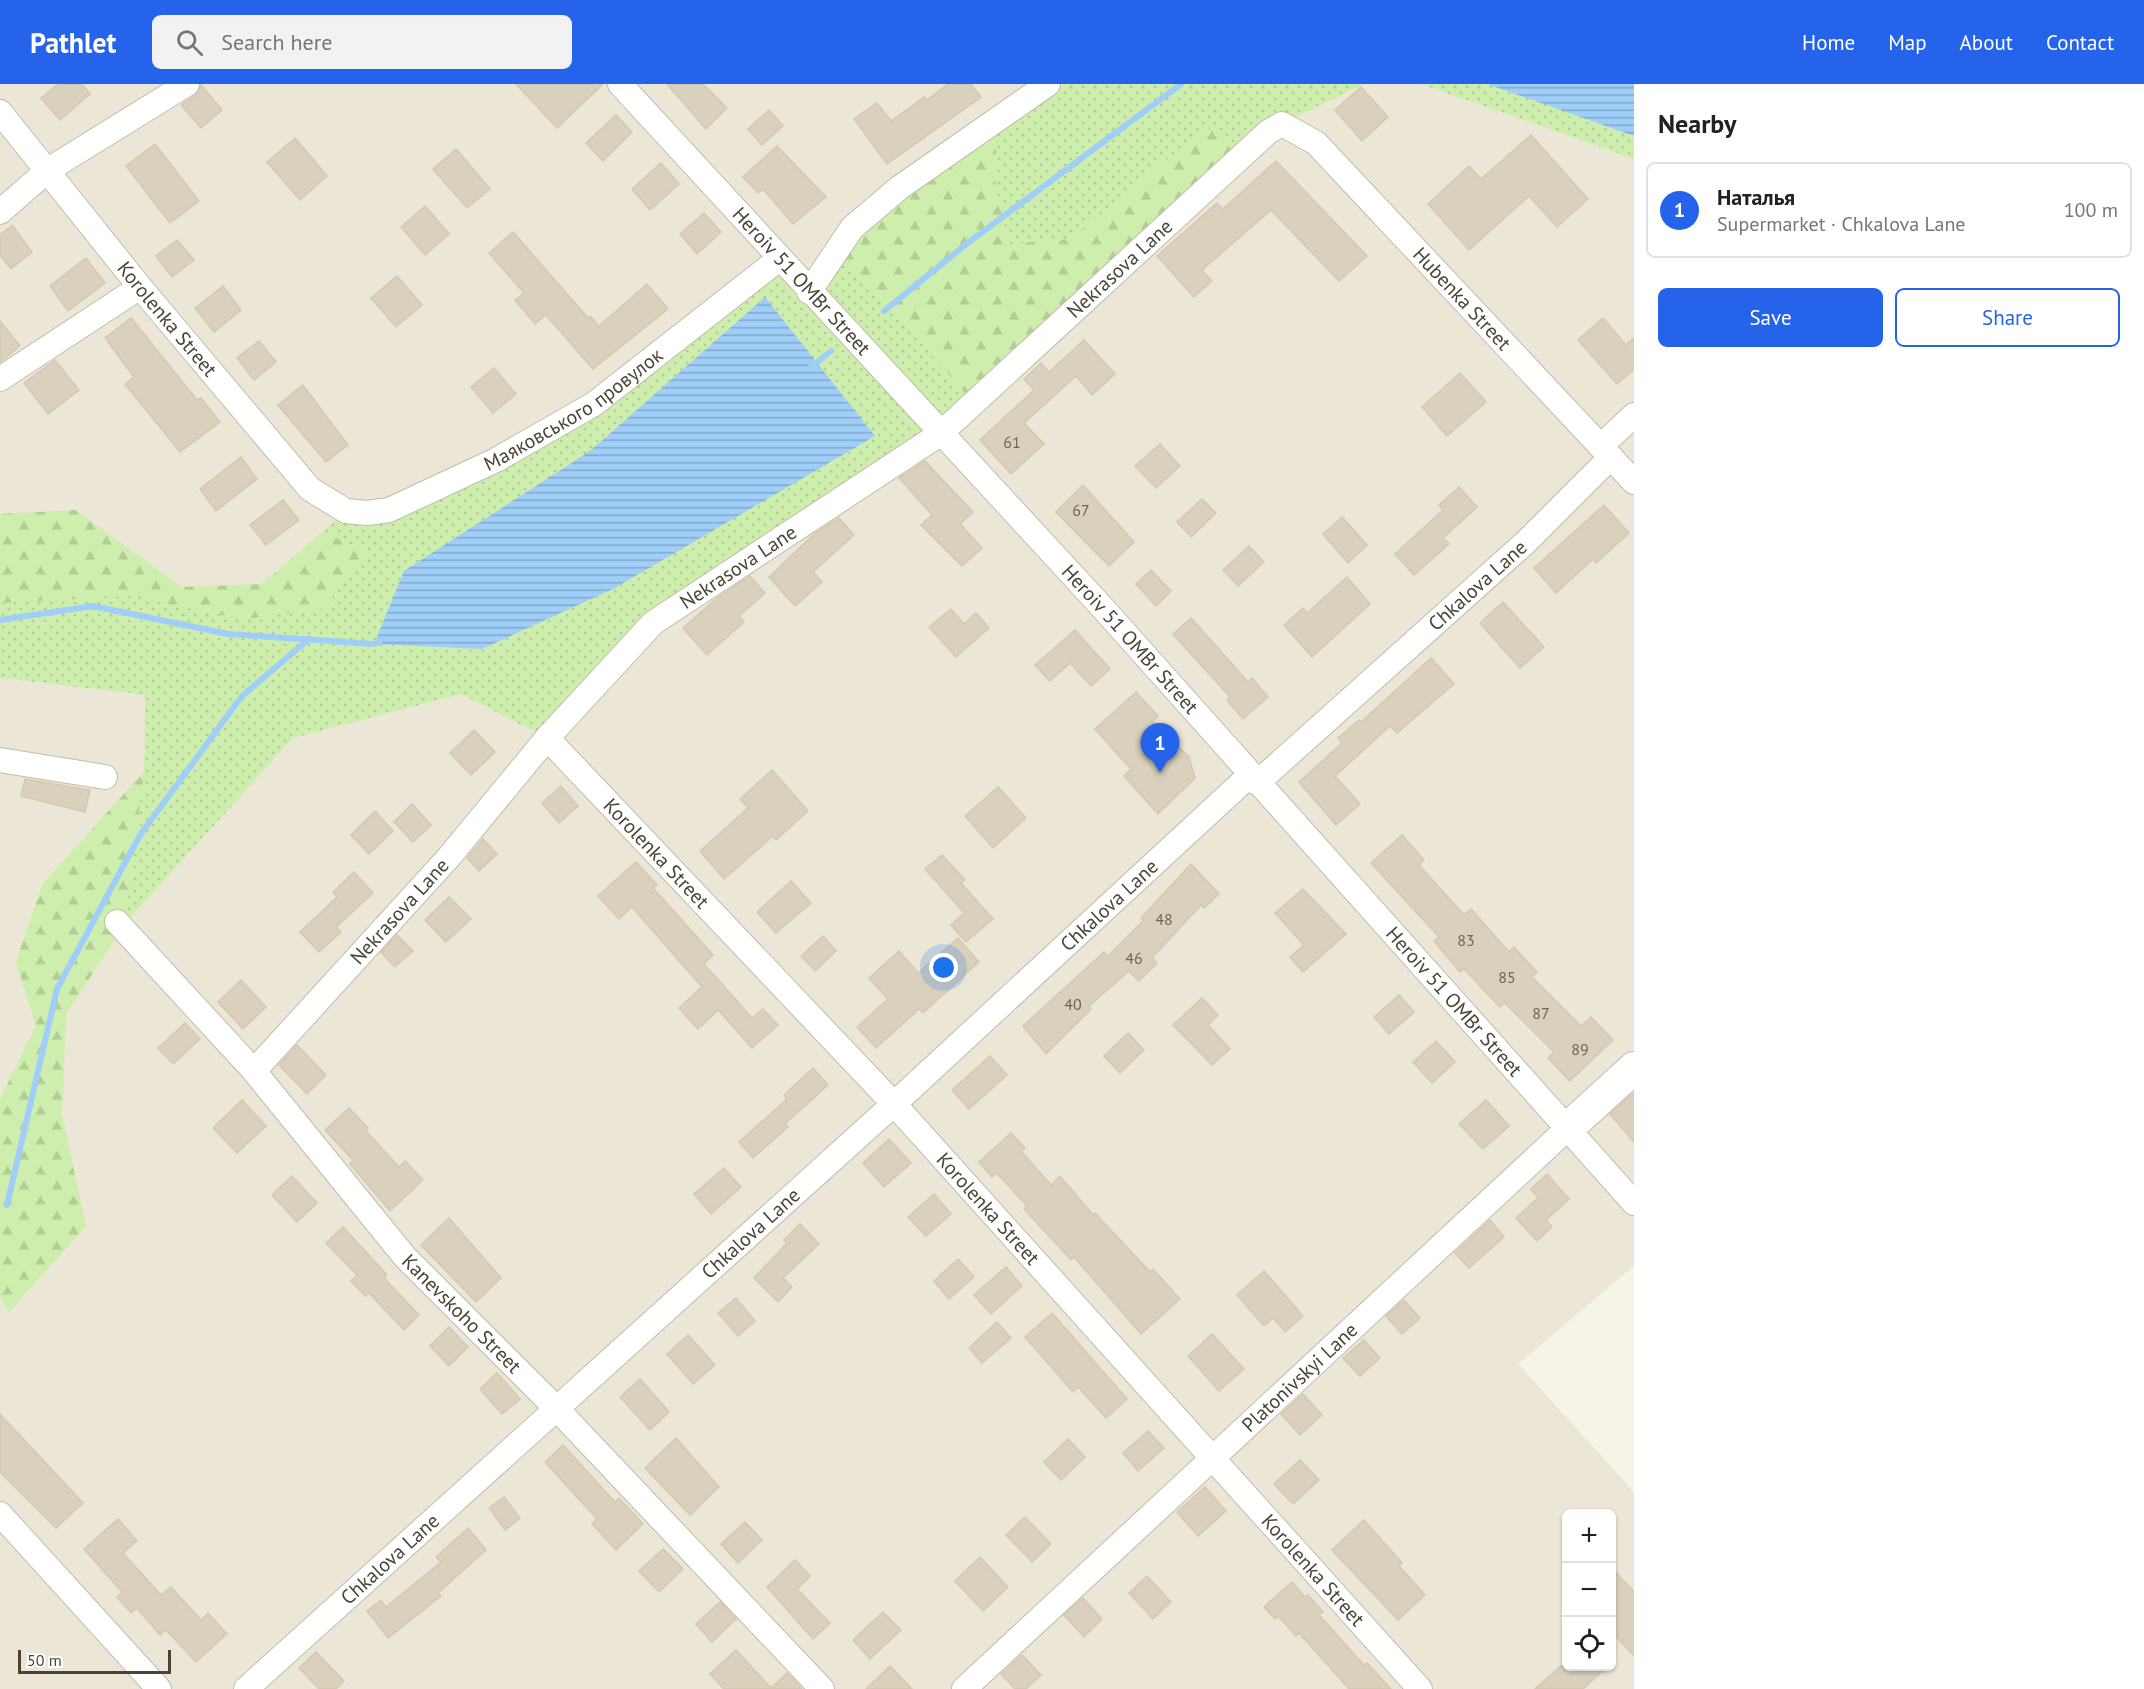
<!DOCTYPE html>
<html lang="en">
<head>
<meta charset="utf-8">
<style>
  :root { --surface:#fff; --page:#f2f2f2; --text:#202124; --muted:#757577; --line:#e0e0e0; --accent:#2563eb }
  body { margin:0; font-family:"PT Sans",sans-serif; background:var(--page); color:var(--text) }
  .controls { position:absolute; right:18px; bottom:18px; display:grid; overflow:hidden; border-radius:9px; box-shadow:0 2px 4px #0004 }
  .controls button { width:54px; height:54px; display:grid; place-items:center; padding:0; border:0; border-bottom:2px solid var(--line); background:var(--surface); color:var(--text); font:30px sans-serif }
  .scale { position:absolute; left:18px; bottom:15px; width:153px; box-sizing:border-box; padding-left:6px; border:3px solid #4b4436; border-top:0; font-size:16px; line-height:21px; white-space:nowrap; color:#4b4436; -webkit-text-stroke:4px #fff; paint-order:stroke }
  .you { position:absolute; left:944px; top:884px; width:21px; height:21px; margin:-15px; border:4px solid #fff; border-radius:50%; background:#1a73e8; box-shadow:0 0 0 9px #1a73e833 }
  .badge { display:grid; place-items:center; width:39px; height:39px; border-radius:50%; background:var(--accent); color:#fff; font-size:20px; font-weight:700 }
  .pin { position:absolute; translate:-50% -50px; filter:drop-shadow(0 2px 3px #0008) }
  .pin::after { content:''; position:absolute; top:32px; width:21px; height:18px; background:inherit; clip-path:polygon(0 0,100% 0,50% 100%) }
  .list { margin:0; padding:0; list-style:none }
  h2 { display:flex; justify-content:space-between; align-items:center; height:78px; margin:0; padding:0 24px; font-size:26px }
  h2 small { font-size:20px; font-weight:400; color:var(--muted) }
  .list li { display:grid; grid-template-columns:39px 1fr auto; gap:18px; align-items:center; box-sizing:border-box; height:96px; margin:0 12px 12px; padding:0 12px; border:2px solid var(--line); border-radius:9px }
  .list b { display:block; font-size:22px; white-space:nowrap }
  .list p { margin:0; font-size:20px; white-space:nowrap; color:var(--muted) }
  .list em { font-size:20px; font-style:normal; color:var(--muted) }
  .actions { display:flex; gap:12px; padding:18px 24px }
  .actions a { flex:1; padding:14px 0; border:2px solid var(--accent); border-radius:9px; text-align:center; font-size:21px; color:var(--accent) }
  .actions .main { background:var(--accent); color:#fff }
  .icon { flex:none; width:33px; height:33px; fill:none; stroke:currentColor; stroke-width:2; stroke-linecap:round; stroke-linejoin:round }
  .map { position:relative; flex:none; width:1634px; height:1605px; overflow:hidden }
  header { display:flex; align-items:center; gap:36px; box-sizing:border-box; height:84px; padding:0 30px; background:var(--accent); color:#fff }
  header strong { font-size:28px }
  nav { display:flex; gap:33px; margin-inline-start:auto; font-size:21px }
  .search { width:420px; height:54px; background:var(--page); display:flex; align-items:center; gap:15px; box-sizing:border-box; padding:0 21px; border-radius:9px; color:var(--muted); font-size:22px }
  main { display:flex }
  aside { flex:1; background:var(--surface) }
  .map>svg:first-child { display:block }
</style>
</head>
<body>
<header>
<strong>Pathlet</strong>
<div class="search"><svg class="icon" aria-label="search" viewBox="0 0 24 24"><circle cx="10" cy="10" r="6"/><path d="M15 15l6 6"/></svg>Search here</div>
<nav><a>Home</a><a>Map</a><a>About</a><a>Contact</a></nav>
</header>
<main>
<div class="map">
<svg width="1634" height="1605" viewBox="0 0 1634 1605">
  <defs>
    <pattern id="grass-dots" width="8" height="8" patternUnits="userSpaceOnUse" patternTransform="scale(1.5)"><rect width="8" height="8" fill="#cdeead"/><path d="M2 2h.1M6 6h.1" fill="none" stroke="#b2cd95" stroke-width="1.8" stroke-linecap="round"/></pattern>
    <pattern id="forest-firs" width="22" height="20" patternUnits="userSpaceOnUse" patternTransform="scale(1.5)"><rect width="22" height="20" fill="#cdeead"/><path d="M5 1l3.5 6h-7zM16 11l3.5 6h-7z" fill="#b2cd95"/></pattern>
    <pattern id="water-rules" width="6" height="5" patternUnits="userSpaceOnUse" patternTransform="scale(1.5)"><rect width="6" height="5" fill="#9fcef9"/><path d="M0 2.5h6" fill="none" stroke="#84a9ca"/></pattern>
  </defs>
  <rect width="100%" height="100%" fill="#f6f3e9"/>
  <g fill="#ebe6d6" fill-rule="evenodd">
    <path d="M0 0H1040L807 187 594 320 389 426 346 427 262 500 181 503 75 426 0 430Z"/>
    <path d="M1364 0H1421L1634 75V1182L1518 1280 1634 1408V1605H0V1212L10 1227 86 1142 62 1031 66 930 125 840 293 654 461 610 547 654 653 539 1282 40ZM1566 1430H1612V1582H1566Z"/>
    <path d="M0 594 145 611 144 688 41 800 16 878 36 942 0 1015Z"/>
  </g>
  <g fill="url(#grass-dots)">
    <path d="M1040 0H1364L1282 40 940 350 653 539 547 654 461 610 293 654 125 840 66 930 62 1031 86 1142 9 1228 0 1212V1015L36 942 16 878 42 800 144 688 145 611 0 594V430L75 426 181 503 262 500 346 427 367 429 594 320 784 161 808 187Z"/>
    <path d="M1421 0H1634V75Z"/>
  </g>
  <g fill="url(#forest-firs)">
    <path d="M997 34 995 97 1009 160 1070 155 1206 43 1248 70 968 312 836 163Z"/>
    <path d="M75 426 182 503 262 500 324 448 368 469 323 525 243 535 127 512 0 519V430Z"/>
    <path d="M144 688 125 840 66 930 62 1031 86 1142 9 1228 0 1212V1015L36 942 16 878 42 800Z"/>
  </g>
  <g fill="url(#water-rules)">
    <path d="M1487 0H1634V52Z"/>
    <path d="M765 213 875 352 613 505 482 565 374 560 404 487 590 367Z"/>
  </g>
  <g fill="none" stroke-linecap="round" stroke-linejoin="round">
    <g stroke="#9fcef9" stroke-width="6">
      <path d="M884 227 969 158 1181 0"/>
      <path d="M810 284 831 267"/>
      <path d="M0 536 93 522 228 550 374 560 379 558"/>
      <path d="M7 1121 57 905 140 751 242 612 309 555"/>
    </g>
  </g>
  <g fill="#d9d0bd" stroke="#d5c9af" stroke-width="1.5">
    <path d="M58 0H82L90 10 60 36 41 14Z"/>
    <path d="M516 0H603L557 44Z"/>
    <path d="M667 0H703L727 24 706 45Z"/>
    <path d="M948 0H971L981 13 887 80 854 35 877 19 891 37 924 13 927 16Z"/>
    <path d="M201 1 222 26 201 44 181 21 195 12Z"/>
    <path d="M1361 3 1388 33 1362 57 1335 26Z"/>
    <path d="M769 26 783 42 762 61 748 45Z"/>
    <path d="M616 31 632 48 603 77 586 59Z"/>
    <path d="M1531 51 1588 115 1557 143 1529 112 1469 166 1428 120 1469 82 1481 95Z"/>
    <path d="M295 54 327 92 300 116 267 78Z"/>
    <path d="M155 60 199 117 170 139 126 82Z"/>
    <path d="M777 62 826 113 793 140 763 105 758 109 743 93Z"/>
    <path d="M456 65 490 105 467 124 433 85Z"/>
    <path d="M1276 77 1367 172 1339 197 1271 126 1202 186 1212 197 1194 213 1157 172 1217 119 1223 125Z"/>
    <path d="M661 79 679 100 650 126 632 105Z"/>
    <path d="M425 122 449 150 425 171 401 143Z"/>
    <path d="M704 129 721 148 697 170 680 150Z"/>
    <path d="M12 141 32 168 11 185 0 171V151Z"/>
    <path d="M513 148 588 234 590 232 599 242 647 200 668 225 593 285 546 231 535 240 515 216 524 209 489 169Z"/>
    <path d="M177 156 194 176 172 193 156 172Z"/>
    <path d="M86 174 105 199 68 227 50 202Z"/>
    <path d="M397 192 422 221 396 243 371 214Z"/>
    <path d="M223 202 241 226 214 248 195 224Z"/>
    <path d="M131 234 197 316 201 314 220 338 180 368 125 300 134 293 105 254Z"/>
    <path d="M1603 234 1626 261 1634 254V285L1617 300 1578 256Z"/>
    <path d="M0 237 20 262 0 278Z"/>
    <path d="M1084 256 1115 290 1092 311 1076 292 1024 339 1044 360 1011 390 980 356 1034 306 1024 295 1041 279 1049 288Z"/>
    <path d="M259 257 276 278 254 296 237 274Z"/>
    <path d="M55 276 79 306 48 330 24 299Z"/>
    <path d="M494 284 516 310 493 329 471 303Z"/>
    <path d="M1460 289 1486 318 1447 352 1422 323Z"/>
    <path d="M303 301 348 361 326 378 278 321Z"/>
    <path d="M1160 360 1180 382 1156 404 1135 382Z"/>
    <path d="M241 373 257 395 216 427 200 405Z"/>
    <path d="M925 377 973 428 960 440 982 464 962 482 921 441 932 431 899 394Z"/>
    <path d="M1083 401 1134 458 1109 482 1056 428Z"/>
    <path d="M1459 403 1477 423 1443 454 1449 460 1414 491 1395 470 1443 426 1439 421Z"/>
    <path d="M1202 415 1216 429 1191 453 1177 438Z"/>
    <path d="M283 416 299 436 266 461 250 441Z"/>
    <path d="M1604 421 1629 449 1596 479 1593 475 1556 509 1534 484Z"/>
    <path d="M1342 433 1367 461 1348 479 1323 450Z"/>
    <path d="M839 434 854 451 813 488 822 498 795 522 769 493 815 449Z"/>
    <path d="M1249 462 1264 478 1238 502 1223 486Z"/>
    <path d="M1151 486 1171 507 1156 522 1136 500Z"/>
    <path d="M750 492 765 509 739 532 744 538 707 571 683 544 717 514Z"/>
    <path d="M1347 493 1370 520 1312 573 1284 541 1303 524 1307 529Z"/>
    <path d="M1503 518 1544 563 1520 584 1480 539Z"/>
    <path d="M951 525 964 540 976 529 989 544 956 573 929 543Z"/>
    <path d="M1191 534 1248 598 1252 594 1268 613 1243 635 1227 616 1230 613 1173 550Z"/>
    <path d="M1075 546 1110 585 1091 602 1070 579 1050 597 1035 581Z"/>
    <path d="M1431 574 1454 600 1397 649 1390 642 1335 692 1360 720 1336 741 1299 698 1342 659 1338 654 1359 636 1361 638Z"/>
    <path d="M1136 608 1158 632 1152 637 1189 673 1195 694 1158 730 1124 692 1131 685 1095 645Z"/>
    <path d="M474 646 495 668 471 691 450 669Z"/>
    <path d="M772 686 808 727 776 756 773 752 724 795 700 767 748 724 740 715Z"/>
    <path d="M25 695 90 706 85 728 21 712Z"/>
    <path d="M561 702 578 722 559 739 542 719Z"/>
    <path d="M998 703 1026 734 993 764 965 732Z"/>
    <path d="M412 720 431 741 413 758 394 738Z"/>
    <path d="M375 727 393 747 369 770 351 751Z"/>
    <path d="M1402 751 1424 776 1419 781 1464 831 1471 825 1509 868 1514 863 1537 888 1532 893 1581 942 1591 933 1613 956 1570 997 1548 974 1554 968 1505 919 1500 923 1464 885 1460 888 1434 857 1439 853 1371 779Z"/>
    <path d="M483 755 497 770 479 787 467 774Z"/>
    <path d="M942 771 965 796 961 799 993 835 966 858 951 841 964 829 925 785Z"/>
    <path d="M636 778 657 801 653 804 713 871 704 880 752 934 763 925 778 941 752 964 718 926 698 945 679 924 702 903 632 823 619 835 598 812Z"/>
    <path d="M1191 780 1219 810 1204 824 1201 821 1152 874 1157 879 1139 897 1129 887 1089 922 1091 925 1046 970 1023 942 1104 868 1108 872 1144 836 1141 834Z"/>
    <path d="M354 788 373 809 336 843 341 848 319 868 300 848 337 813 333 808Z"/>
    <path d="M791 797 811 819 776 849 757 828Z"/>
    <path d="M1303 805 1346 850 1303 888 1290 873 1304 861 1275 829Z"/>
    <path d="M449 813 471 835 446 858 425 836Z"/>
    <path d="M397 851 413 867 395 883 381 868Z"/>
    <path d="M823 852 836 867 815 887 801 872Z"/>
    <path d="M958 854 979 878 923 929 919 925 876 964 857 943 888 915 869 894 899 867 918 889Z"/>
    <path d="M241 896 266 923 243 945 218 918Z"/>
    <path d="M1399 911 1414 928 1389 950 1374 933Z"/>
    <path d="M1202 914 1218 931 1208 941 1230 965 1212 981 1173 941Z"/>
    <path d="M185 939 200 955 173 980 158 964Z"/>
    <path d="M1128 949 1144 966 1120 989 1104 972Z"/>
    <path d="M1436 957 1455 978 1432 999 1413 978Z"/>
    <path d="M297 961 326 991 307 1010 279 981Z"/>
    <path d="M990 972 1007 991 969 1025 952 1006Z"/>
    <path d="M813 984 828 1001 785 1040 788 1043 753 1074 739 1058 787 1015 784 1011Z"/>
    <path d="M1634 1009V1058L1610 1030Z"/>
    <path d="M242 1016 266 1042 237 1069 213 1044Z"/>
    <path d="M1486 1016 1509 1042 1483 1065 1459 1040Z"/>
    <path d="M349 1024 368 1044 366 1047 399 1083 405 1077 423 1096 390 1127 350 1080 353 1076 325 1046Z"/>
    <path d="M1011 1049 1025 1064 1021 1067 1051 1101 1060 1092 1093 1131 1095 1129 1150 1188 1153 1185 1180 1215 1141 1250 1074 1173 1071 1176 1024 1125 1027 1122 997 1089 992 1093 979 1078Z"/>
    <path d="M889 1055 911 1079 884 1103 863 1079Z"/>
    <path d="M724 1084 741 1103 711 1130 694 1110Z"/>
    <path d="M1547 1090 1569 1115 1546 1136 1552 1143 1537 1157 1516 1134 1538 1114 1531 1105Z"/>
    <path d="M292 1092 317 1119 297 1138 272 1111Z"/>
    <path d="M934 1110 951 1130 926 1152 908 1133Z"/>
    <path d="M449 1134 501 1194 476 1218 421 1161Z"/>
    <path d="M1490 1136 1504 1153 1469 1184 1455 1169Z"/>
    <path d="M800 1140 819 1160 783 1194 792 1203 778 1218 754 1194 787 1159 784 1156Z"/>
    <path d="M343 1143 387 1191 384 1194 419 1231 404 1246 369 1209 365 1212 351 1197 357 1191 326 1159Z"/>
    <path d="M958 1175 974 1193 949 1215 934 1197Z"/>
    <path d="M1006 1183 1022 1202 991 1230 974 1211Z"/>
    <path d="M1264 1187 1303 1232 1285 1248 1273 1234 1264 1242 1237 1211Z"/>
    <path d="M736 1214 755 1237 738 1252 718 1229Z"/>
    <path d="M1404 1216 1420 1234 1402 1250 1386 1232Z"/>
    <path d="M1052 1229 1127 1315 1106 1334 1078 1303 1073 1308 1025 1253Z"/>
    <path d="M997 1238 1011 1254 982 1279 969 1264Z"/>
    <path d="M449 1243 468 1263 449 1282 430 1262Z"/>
    <path d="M1212 1250 1244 1285 1219 1307 1188 1272Z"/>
    <path d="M688 1251 715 1281 693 1300 667 1270Z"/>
    <path d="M1364 1256 1380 1274 1360 1292 1343 1274Z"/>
    <path d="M497 1289 520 1315 502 1330 480 1305Z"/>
    <path d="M640 1295 669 1328 650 1346 620 1313Z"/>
    <path d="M1303 1310 1322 1331 1300 1351 1281 1330Z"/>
    <path d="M0 1330 83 1419 56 1444 0 1388Z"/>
    <path d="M1148 1347 1164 1364 1138 1387 1123 1369Z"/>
    <path d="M676 1354 719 1403 690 1431 645 1384Z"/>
    <path d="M1068 1355 1085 1373 1061 1396 1044 1378Z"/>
    <path d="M563 1361 615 1418 619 1414 643 1440 616 1466 592 1440 597 1435 545 1378Z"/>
    <path d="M1300 1376 1319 1396 1293 1420 1274 1400Z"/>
    <path d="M1205 1403 1226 1427 1198 1452 1177 1428Z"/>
    <path d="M504 1413 520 1434 505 1446 489 1424Z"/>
    <path d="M1025 1433 1051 1460 1032 1478 1006 1451Z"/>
    <path d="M118 1435 137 1457 123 1469 161 1511 171 1503 201 1536 208 1529 227 1550 196 1578 166 1546 160 1551 137 1524 131 1529 117 1513 122 1508 84 1465Z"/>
    <path d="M1364 1436 1402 1479 1399 1482 1425 1511 1398 1536 1332 1466Z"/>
    <path d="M745 1438 762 1456 738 1479 721 1460Z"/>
    <path d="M468 1444 486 1466 438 1509 441 1512 388 1554 367 1527 381 1516 386 1523 441 1478 436 1473Z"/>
    <path d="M663 1465 683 1485 659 1508 639 1487Z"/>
    <path d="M980 1473 1008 1503 983 1527 955 1497Z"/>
    <path d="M795 1476 810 1492 797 1505 830 1539 813 1555 767 1503Z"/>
    <path d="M1611 1483 1634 1508V1572L1611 1547Z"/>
    <path d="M1147 1492 1171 1518 1153 1535 1129 1509Z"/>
    <path d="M1292 1498 1305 1513 1308 1511 1323 1528 1319 1531 1364 1581 1367 1579 1391 1605H1349L1299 1549 1296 1552 1278 1532 1275 1535 1264 1523Z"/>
    <path d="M1083 1514 1102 1535 1084 1553 1064 1531Z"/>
    <path d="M720 1518 736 1535 712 1558 696 1540Z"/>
    <path d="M883 1528 901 1546 870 1575 853 1556Z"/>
    <path d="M736 1566 771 1604 787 1589 802 1605H724L710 1590Z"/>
    <path d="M316 1568 344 1597 336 1605H319L299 1584Z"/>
    <path d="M1022 1571 1041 1591 1026 1605H1015L1001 1590Z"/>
    <path d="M890 1582 912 1605H866Z"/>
    <path d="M1561 1582H1608L1583 1605H1535Z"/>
  </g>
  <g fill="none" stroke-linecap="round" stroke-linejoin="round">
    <g stroke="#c3bcaa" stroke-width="26">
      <g id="minor">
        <path id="s1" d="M620 0 1101 522 1634 1119"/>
        <path id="s2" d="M0 28 140 203 310 405 346 427 367 429 389 426 496 376 594 320 779 175"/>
        <path d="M0 128 48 86 187 0"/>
        <path d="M809 208 852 144 899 104 1048 0"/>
        <path d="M0 295 140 203"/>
        <path d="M1601 362 1634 331"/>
        <path id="s3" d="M547 654 894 1020 1420 1605"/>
        <path d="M0 676 105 693"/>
        <path id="s4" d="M1257 699 1526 458 1611 373"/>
        <path id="s5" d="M117 838 254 987 405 1173 556 1324 822 1605"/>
        <path id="s6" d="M254 987 449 773 547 654 653 539 940 350 1268 48 1282 40 1316 59 1634 398"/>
        <path d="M0 1430 159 1605"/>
        <path id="s7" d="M246 1605 894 1020 1250 691"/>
        <path id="s8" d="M964 1605 1568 1044"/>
      </g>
    </g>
    <g stroke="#c3bcaa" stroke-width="34">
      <path id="tertiary" d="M1568 1044 1634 984"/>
    </g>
    <use href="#minor" stroke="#fff" stroke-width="24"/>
    <use href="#tertiary" stroke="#fff" stroke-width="32"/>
  </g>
  <g text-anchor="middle" stroke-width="4.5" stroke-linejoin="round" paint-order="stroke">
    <g font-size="16" fill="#6e6758">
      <text x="1012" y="364">61</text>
      <text x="1081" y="432">67</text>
      <text x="1164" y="841">48</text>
      <text x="1466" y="862">83</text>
      <text x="1134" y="880">46</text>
      <text x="1507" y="899">85</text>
      <text x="1073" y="926">40</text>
      <text x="1541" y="935">87</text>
      <text x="1580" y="971">89</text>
    </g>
    <g font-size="20" fill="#4b4436" stroke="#fff">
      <text dy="7" stroke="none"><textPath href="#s6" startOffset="1188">Nekrasova Lane</textPath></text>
      <text dy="7" stroke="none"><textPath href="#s1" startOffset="268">Heroiv 51 OMBr Street</textPath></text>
      <text dy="7" stroke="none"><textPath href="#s6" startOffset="1658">Hubenka Street</textPath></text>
      <text dy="7" stroke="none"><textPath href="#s2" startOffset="266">Korolenka Street</textPath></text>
      <text dy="7" stroke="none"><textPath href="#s2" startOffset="784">Маяковського провулок</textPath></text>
      <text dy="7" stroke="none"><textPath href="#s6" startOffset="702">Nekrasova Lane</textPath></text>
      <text dy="7" stroke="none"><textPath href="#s4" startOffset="296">Chkalova Lane</textPath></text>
      <text dy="7" stroke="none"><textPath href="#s1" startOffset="754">Heroiv 51 OMBr Street</textPath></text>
      <text dy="7" stroke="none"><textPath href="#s3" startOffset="159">Korolenka Street</textPath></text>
      <text dy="7" stroke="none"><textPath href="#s7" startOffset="1166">Chkalova Lane</textPath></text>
      <text dy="7" stroke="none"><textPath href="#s6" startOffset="216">Nekrasova Lane</textPath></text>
      <text dy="7" stroke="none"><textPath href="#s1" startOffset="1240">Heroiv 51 OMBr Street</textPath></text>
      <text dy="7" stroke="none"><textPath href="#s3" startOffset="645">Korolenka Street</textPath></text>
      <text dy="7" stroke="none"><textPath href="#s7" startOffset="680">Chkalova Lane</textPath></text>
      <text dy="7" stroke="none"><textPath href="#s5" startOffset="522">Kanevskoho Street</textPath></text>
      <text dy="7" stroke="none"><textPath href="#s8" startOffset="458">Platonivskyi Lane</textPath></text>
      <text dy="7" stroke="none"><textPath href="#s7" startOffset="194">Chkalova Lane</textPath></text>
      <text dy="7" stroke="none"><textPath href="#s3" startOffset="1131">Korolenka Street</textPath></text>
    </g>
  </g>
</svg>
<div class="controls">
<button>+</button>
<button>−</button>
<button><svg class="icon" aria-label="locate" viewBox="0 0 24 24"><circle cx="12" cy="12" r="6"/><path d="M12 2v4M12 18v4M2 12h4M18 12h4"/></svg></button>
</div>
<div class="scale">50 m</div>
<div class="you"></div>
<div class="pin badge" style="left:1160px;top:689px">1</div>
</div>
<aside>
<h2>Nearby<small></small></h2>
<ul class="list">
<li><span class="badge">1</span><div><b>Наталья</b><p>Supermarket · Chkalova Lane</p></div><em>100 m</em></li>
</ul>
<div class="actions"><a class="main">Save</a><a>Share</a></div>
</aside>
</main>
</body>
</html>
